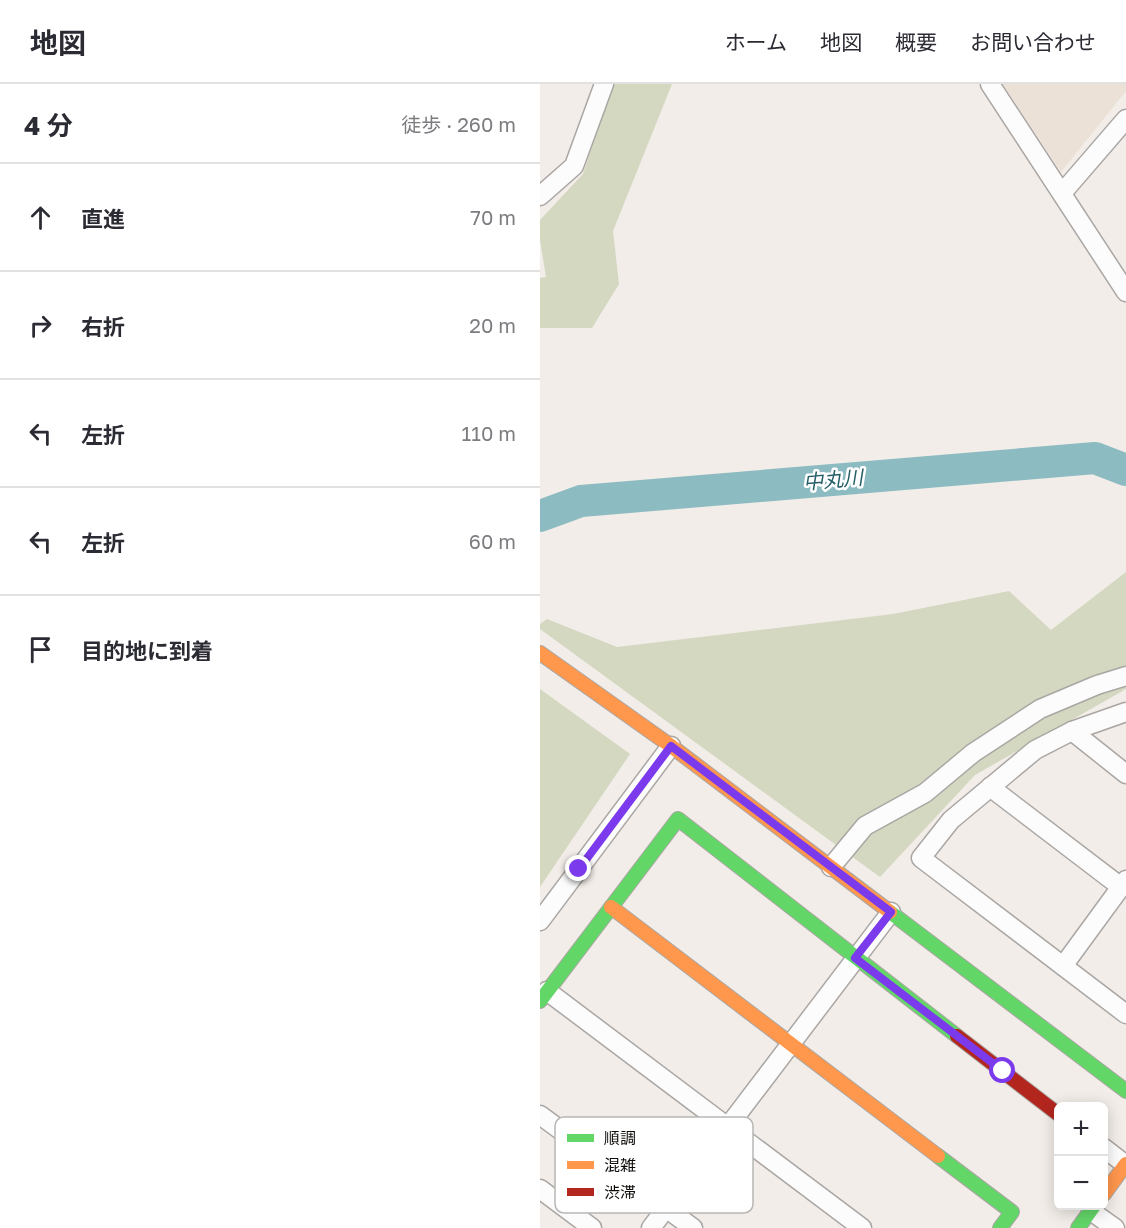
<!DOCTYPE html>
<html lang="ja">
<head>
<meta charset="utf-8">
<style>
  :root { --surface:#fff; --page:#f7f7f7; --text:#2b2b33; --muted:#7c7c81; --line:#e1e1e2 }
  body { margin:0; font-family:"Golos Text","Noto Sans JP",sans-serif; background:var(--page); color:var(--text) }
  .controls { position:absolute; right:18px; bottom:18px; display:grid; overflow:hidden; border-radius:9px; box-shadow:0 3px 15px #0003 }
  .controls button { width:54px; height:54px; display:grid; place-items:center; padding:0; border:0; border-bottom:2px solid var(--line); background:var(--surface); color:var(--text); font:30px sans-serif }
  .stop { position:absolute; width:18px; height:18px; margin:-14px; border:4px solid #7c3aed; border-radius:50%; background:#fff }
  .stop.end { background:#7c3aed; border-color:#fff; box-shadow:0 2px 6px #0008 }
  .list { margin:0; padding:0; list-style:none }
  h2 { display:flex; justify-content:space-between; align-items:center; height:78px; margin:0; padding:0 24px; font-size:26px }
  h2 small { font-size:20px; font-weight:400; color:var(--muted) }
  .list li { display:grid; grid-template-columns:39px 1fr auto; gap:18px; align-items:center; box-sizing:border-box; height:108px; padding:0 24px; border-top:2px solid var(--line) }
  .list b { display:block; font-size:22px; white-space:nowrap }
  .list em { font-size:20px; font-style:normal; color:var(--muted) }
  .icon { flex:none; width:33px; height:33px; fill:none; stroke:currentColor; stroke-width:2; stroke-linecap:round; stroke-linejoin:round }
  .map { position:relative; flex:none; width:586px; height:1144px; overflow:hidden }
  header { display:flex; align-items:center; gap:36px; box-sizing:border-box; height:84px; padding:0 30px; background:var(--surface); border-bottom:2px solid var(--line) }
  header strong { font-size:28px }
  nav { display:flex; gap:33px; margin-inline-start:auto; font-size:21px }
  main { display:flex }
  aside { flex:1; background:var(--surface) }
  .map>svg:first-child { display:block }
</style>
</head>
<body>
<header>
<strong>地図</strong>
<nav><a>ホーム</a><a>地図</a><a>概要</a><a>お問い合わせ</a></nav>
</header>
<main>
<aside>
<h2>4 分<small>徒歩 · 260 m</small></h2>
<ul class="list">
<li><svg class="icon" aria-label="ahead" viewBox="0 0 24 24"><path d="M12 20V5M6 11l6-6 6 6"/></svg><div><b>直進</b></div><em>70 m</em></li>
<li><svg class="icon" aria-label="right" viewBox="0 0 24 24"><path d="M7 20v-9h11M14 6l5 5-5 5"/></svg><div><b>右折</b></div><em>20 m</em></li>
<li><svg class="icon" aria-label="left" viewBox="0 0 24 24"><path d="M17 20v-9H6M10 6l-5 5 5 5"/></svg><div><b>左折</b></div><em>110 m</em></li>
<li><svg class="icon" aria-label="left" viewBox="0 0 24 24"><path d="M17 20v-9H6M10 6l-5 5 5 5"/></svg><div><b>左折</b></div><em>60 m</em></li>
<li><svg class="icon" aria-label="arrive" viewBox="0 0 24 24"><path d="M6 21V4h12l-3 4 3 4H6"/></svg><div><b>目的地に到着</b></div></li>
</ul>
</aside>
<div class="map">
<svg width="586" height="1144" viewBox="0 0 586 1144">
  <rect width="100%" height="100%" fill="#f2ede8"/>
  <path fill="#ece1d7" d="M463 0H586V7L521 88Z"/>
  <g fill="#d4d8c0">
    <path d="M73 0H132L73 147 79 200 52 244H0V194L6 193 0 156V136L43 90Z"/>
    <path d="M586 488V605L435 691 340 793 0 545V540L7 535 77 563 353 530 469 507 511 546Z"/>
    <path d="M0 605 90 670 0 803Z"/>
  </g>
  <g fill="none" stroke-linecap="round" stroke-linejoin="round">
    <path stroke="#8dbbc2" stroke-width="32" d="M0 432 41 417 555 374 586 386"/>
    <g stroke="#aaa6a3" stroke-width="21">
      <g id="street">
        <path d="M450 0 586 208"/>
        <path d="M523 108 586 35"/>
        <path d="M0 112 34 82 64 0"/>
        <path d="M586 628 532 647 495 666 411 736 381 774 586 930"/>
        <path d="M532 647 586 690"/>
        <path d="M450 703 581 803"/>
        <path d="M291 783 325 742 385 709 433 669 500 625 557 601 586 592"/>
        <path d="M0 837 131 662"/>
        <path d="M523 882 586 796"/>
        <path d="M7 907 322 1144"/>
        <path d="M0 1031 153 1144"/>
        <path d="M564 1064 586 1081"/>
        <path d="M0 1105 52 1144"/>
        <path d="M551 1127 575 1144"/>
        <path d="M111 1144 351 828"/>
      </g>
    </g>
    <g stroke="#aaa6a3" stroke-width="16">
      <g id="fast">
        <path d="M350 828 586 1007"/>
        <path d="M0 917 138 735 417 952"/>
        <path d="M398 1072 472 1128 460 1144"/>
        <path d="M538 1144 554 1122"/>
      </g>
    </g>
    <g stroke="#aaa6a3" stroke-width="16">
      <g id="slow">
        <path d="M0 569 131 662 350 828"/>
        <path d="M71 823 398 1072"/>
        <path d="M564 1110 586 1080"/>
      </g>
    </g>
    <g stroke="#aaa6a3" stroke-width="16">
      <path id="jam" d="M417 952 518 1030"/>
    </g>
    <use href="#street" stroke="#fdfcfc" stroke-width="18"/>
    <use href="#fast" stroke="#63d668" stroke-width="14"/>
    <use href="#slow" stroke="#ff974d" stroke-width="14"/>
    <use href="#jam" stroke="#b3261e" stroke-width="14"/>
  </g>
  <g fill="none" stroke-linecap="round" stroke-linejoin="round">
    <path stroke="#7c3aed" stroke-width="8" d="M39 785 131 662 351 828 315 874 463 987"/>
  </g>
  <g text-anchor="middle" stroke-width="5" stroke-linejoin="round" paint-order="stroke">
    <g font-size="20" font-style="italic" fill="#255d67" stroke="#fff">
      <text transform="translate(293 396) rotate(-5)" y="7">中丸川</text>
    </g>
  </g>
  <rect x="15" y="1033" width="198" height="96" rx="9" fill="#fff" stroke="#b7b6b5" stroke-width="1.5"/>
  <rect x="27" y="1050" width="27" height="8" fill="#63d668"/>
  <rect x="27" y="1077" width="27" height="8" fill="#ff974d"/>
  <rect x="27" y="1104" width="27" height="8" fill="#b3261e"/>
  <g font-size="16" fill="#0f0c09">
    <text x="64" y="1060">順調</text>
    <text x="64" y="1087">混雑</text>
    <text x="64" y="1114">渋滞</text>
  </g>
</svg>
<div class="controls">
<button>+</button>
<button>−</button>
</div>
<div class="stop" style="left:463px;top:987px"></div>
<div class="stop end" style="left:39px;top:785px"></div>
</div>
</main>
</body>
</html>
